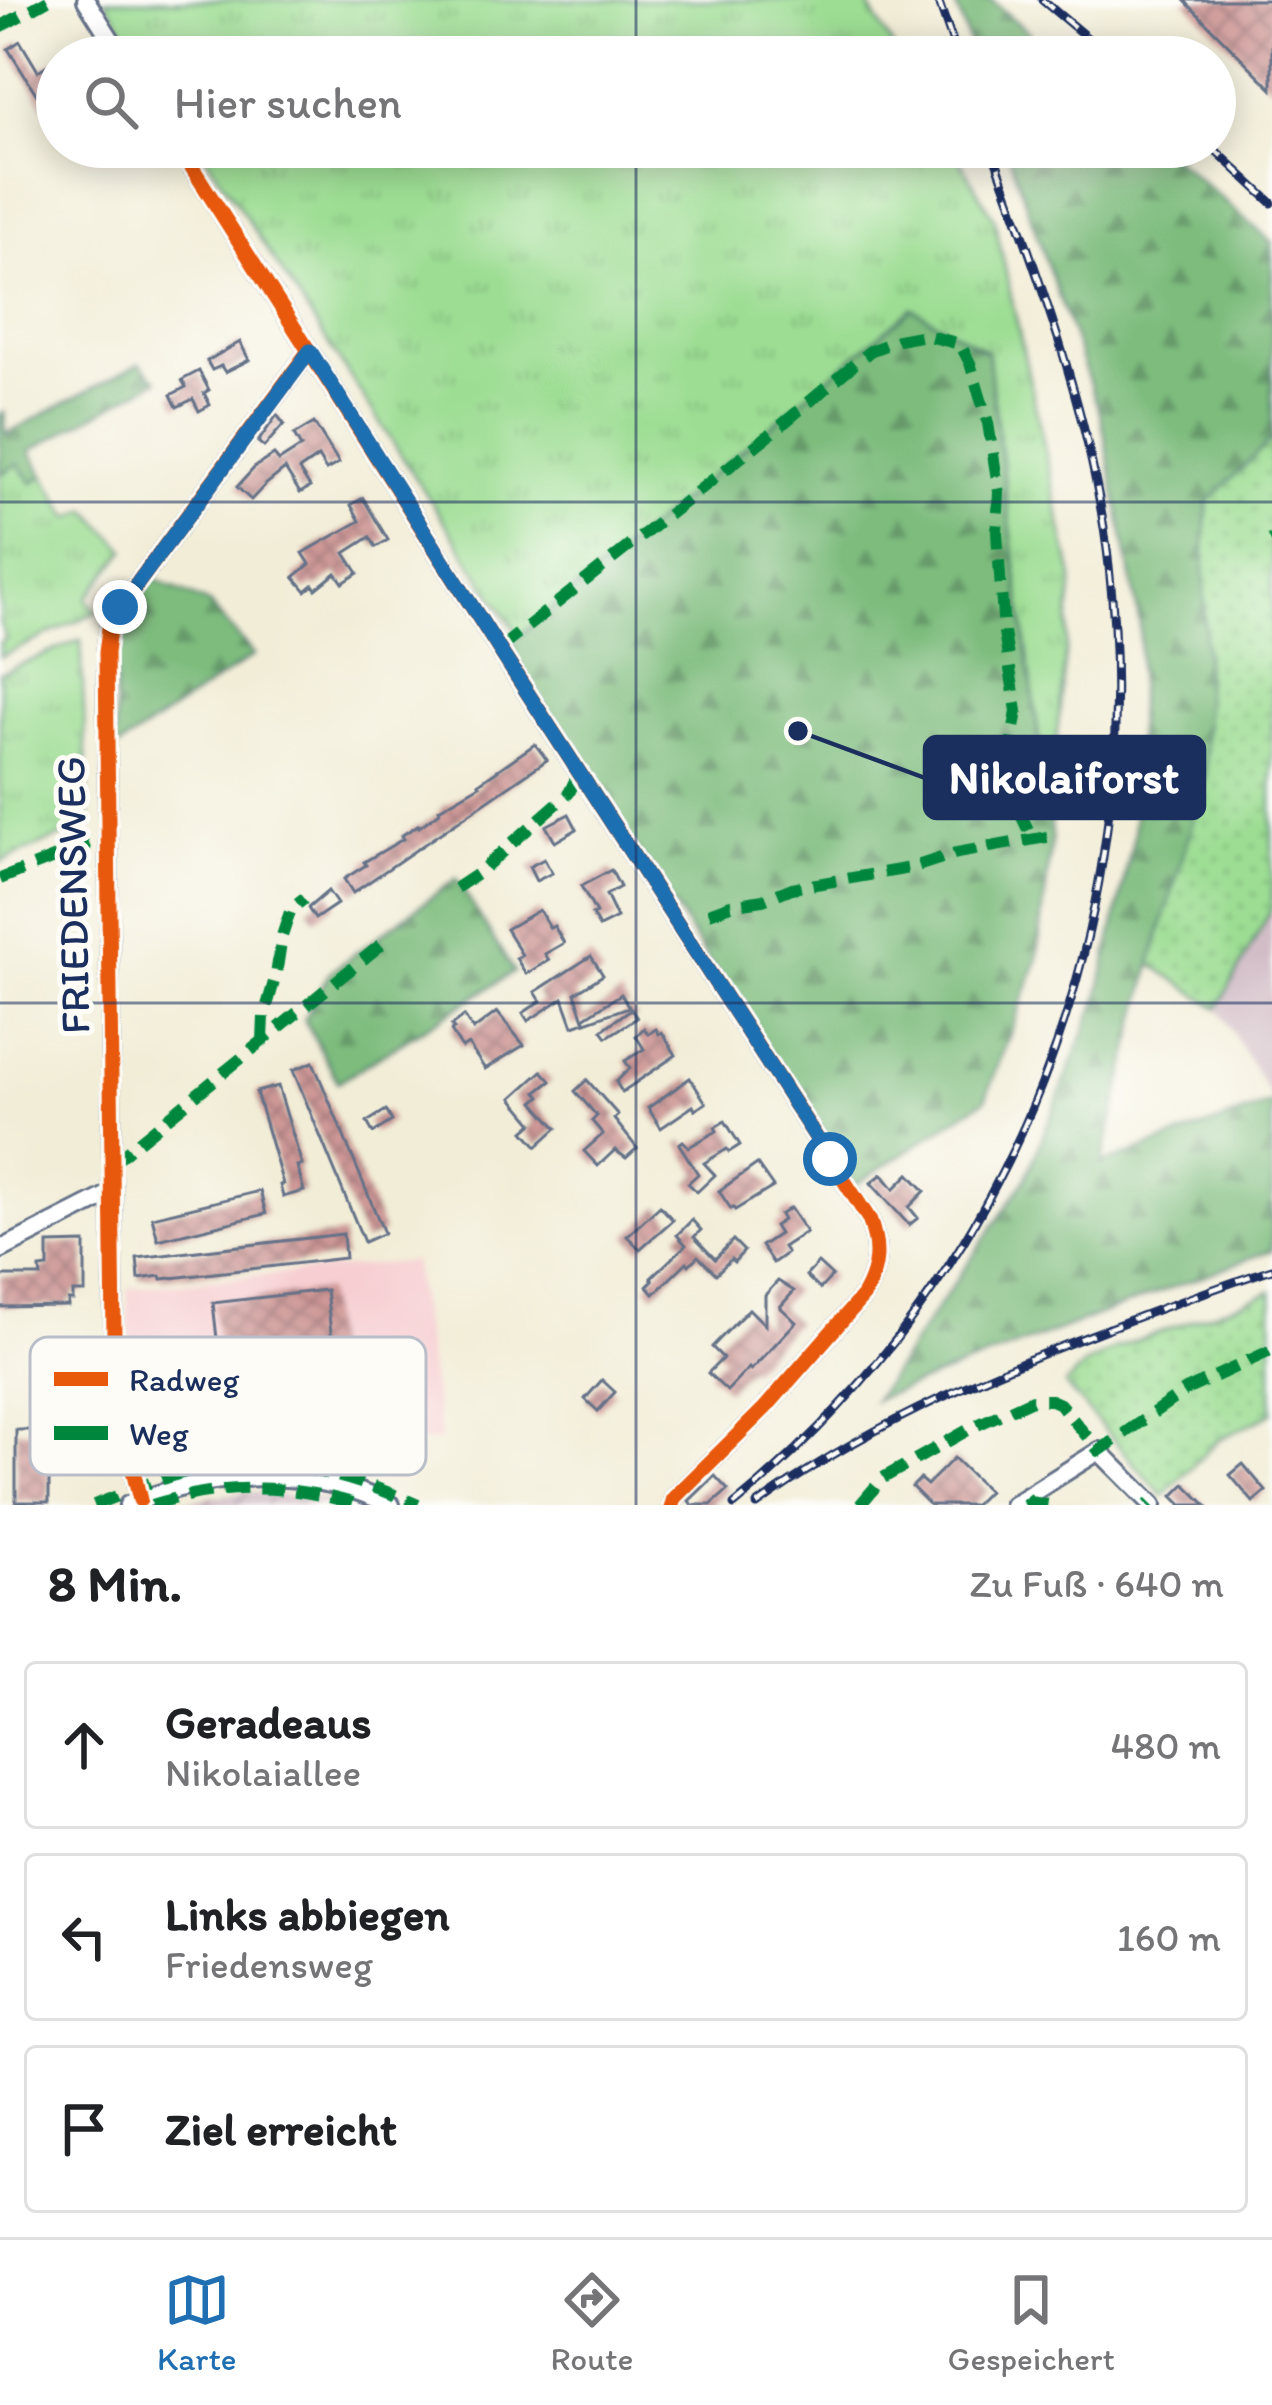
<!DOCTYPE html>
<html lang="de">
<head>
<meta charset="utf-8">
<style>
  :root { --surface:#fff; --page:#f2f2f2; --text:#202124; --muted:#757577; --line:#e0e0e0; --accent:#1f6fb2 }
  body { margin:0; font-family:Itim,sans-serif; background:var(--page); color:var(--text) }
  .stop { position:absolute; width:36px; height:36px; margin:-27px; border:9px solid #1f6fb2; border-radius:50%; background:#fff }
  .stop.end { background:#1f6fb2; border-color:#fff; box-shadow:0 3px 12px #0008 }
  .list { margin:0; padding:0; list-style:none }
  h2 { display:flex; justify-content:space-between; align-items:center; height:156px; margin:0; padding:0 48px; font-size:51px }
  h2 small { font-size:39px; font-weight:400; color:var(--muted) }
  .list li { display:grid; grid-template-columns:78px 1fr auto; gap:36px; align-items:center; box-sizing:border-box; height:168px; margin:0 24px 24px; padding:0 24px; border:3px solid var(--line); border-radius:12px }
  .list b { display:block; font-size:45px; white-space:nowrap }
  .list p { margin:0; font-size:39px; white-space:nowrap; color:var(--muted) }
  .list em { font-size:39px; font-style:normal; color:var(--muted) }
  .icon { flex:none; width:66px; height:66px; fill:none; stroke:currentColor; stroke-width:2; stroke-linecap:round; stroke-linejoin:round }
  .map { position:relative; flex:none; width:1272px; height:1505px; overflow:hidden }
  .search { position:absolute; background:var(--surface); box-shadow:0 6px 30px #0003; left:36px; right:36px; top:36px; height:132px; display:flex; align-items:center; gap:30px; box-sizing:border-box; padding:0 42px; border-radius:66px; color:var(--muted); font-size:45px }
  .sheet { height:732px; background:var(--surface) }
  nav { display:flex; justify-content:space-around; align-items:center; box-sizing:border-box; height:168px; border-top:3px solid var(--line); background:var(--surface); font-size:33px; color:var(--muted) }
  nav a { display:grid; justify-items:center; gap:6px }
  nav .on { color:var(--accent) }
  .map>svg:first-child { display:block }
</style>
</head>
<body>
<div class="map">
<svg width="1272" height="1505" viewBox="0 0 1272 1505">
  <defs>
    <pattern id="industrial-furrows" width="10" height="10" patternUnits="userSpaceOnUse" patternTransform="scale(3)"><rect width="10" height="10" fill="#d2bdc7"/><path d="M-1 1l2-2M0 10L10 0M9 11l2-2" fill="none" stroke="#aa9aa5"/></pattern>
    <pattern id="grass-tufts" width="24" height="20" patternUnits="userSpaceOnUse" patternTransform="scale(3)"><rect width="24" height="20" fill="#9cdd93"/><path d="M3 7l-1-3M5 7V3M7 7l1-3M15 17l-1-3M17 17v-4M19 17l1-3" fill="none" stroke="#86be81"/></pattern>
    <pattern id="forest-firs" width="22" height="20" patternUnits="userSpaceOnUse" patternTransform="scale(3)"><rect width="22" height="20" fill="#7dbc7d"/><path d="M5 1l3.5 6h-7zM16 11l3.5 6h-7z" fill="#66996a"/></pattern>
    <pattern id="garden-dots" width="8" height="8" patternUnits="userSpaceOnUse" patternTransform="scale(3)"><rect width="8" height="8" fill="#9cdd93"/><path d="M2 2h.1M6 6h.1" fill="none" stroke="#86be81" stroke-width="1.8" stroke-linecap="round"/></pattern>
    <pattern id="building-cross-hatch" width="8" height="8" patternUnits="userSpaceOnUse" patternTransform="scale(3)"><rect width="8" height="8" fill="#ce9896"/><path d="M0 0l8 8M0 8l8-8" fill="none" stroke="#a67c7e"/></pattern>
  </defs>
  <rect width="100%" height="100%" fill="#fdfcf7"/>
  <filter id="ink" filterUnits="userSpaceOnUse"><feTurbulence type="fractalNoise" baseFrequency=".00833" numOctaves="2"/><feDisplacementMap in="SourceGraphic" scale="24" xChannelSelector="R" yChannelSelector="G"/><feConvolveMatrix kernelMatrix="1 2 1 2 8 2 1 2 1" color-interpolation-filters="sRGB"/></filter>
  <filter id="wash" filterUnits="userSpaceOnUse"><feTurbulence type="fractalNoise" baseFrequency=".004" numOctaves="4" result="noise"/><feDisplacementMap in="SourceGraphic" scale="48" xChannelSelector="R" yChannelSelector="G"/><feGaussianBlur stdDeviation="2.7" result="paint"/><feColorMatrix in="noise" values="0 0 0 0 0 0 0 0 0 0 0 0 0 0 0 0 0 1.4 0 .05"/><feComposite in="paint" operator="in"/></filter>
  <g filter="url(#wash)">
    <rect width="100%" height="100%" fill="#f2edd7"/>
    <path fill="#f7cfd3" d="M413 1261 441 1440 187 1466 159 1460 143 1443 132 1410 127 1288Z"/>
    <path fill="url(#industrial-furrows)" d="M249 1491 343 1502 349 1505H162Z"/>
    <path fill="#d2bdc7" d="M1272 908V1100L1218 1008Z"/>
    <g fill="url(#grass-tufts)" stroke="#5c8678" stroke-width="3">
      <path d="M105 0H865L899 57H142Z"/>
      <path d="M200 147H952L994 218 1073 578 1049 815 987 351 912 308 519 636Z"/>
      <path d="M19 463 32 483 44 475 70 518 88 510 126 550 87 598 96 612 0 657V642L6 639 0 624V474Z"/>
      <path d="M81 640 89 825 0 862V673Z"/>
    </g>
    <g fill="url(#forest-firs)" stroke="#4c766e" stroke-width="3">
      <path d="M954 0H991L1057 57H974Z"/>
      <path d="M1006 147H1161L1272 242V439L1208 502 1204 547 1206 777 1151 964 1102 1164 1272 1103V1250L874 1400 1025 1180 1098 999 1134 835 1140 625 1101 416Z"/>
      <path d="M912 308 987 352 1052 836 1037 962 985 1100 855 1185 505 648Z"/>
      <path d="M140 363 158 380 30 451 44 475 32 483 18 464 0 474V414L4 412 6 434Z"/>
      <path d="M152 578 209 604 254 655 115 750 116 641 130 609Z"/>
      <path d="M456 879 514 972 338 1082 304 1019 330 972Z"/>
    </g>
    <g fill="url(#garden-dots)" stroke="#5c8678" stroke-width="3">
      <path d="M1272 439V908L1218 1008 1151 964 1206 777 1204 547 1208 502Z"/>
      <path d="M1272 1291V1413L1218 1440 1163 1496 1065 1385 1085 1365 1116 1348Z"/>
    </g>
    <g id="blocks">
      <g fill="url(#building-cross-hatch)">
        <path d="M1184 0H1272V89Z"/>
        <path d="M20 41 38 71 57 59V105L47 111 8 49Z"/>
        <path d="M240 342 249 360 225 372 221 366 212 370 207 361Z"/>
        <path d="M199 371 209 390 204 393 210 405 199 411 193 399 177 407 171 395 186 387 182 380Z"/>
        <path d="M277 415 284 424 264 447 258 442Z"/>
        <path d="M314 423 339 463 326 470 318 457 299 470 310 487 300 493 285 469 265 485 251 500 237 487 256 466 274 455 279 461 301 447 294 435Z"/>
        <path d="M363 498 388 540 376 547 370 537 345 553 358 573 343 583 336 573 316 589 313 585 306 591 294 577 310 564 303 553 360 521 351 505Z"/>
        <path d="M535 744 547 760 353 893 344 879 366 865 364 862 403 839 401 836 418 825 419 827 440 812 439 809 480 785 479 783Z"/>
        <path d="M569 814 577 829 555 842 546 826Z"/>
        <path d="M544 859 552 873 536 881 529 867Z"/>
        <path d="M611 870 620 887 606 895 617 918 599 927 592 915 596 913 581 886Z"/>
        <path d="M328 891 337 904 315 919 308 908Z"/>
        <path d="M539 910 550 928 554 926 564 943 545 954 549 960 526 974 516 958 522 955 506 929Z"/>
        <path d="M591 956 603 975 575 993 585 1022 573 1026 563 998 528 1021 523 1013 541 1001 535 992Z"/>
        <path d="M621 994 629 1007 586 1022 584 1018Z"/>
        <path d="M631 1009 637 1018 607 1037 602 1030Z"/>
        <path d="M497 1012 524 1045 485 1069 468 1044 462 1048 451 1031 454 1029 451 1026 464 1016 473 1030Z"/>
        <path d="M644 1028 648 1034 656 1029 659 1034 662 1032 676 1055 622 1092 616 1082 630 1068 625 1061 644 1049 636 1036Z"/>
        <path d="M313 1062 384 1233 364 1242 293 1070Z"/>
        <path d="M542 1071 551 1081 537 1092 541 1096 534 1102 557 1128 537 1146 524 1131 533 1123 512 1098Z"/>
        <path d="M690 1078 706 1103 695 1110 693 1106 661 1128 648 1108Z"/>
        <path d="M587 1080 618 1115 614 1119 637 1148 626 1158 615 1150 598 1166 584 1151 603 1134 592 1121 597 1116 575 1091Z"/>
        <path d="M278 1086 302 1165 297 1166 304 1191 283 1197 280 1185 283 1184 256 1092Z"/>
        <path d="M386 1110 392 1121 373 1133 367 1122Z"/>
        <path d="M725 1121 740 1145 729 1152 727 1149 704 1163 715 1175 697 1192 688 1183 698 1174 679 1144 683 1141 689 1147 717 1131 715 1127Z"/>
        <path d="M757 1164 773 1187 735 1210 733 1207 731 1209 719 1191Z"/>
        <path d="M882 1174 894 1189 909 1174 925 1191 909 1207 918 1218 909 1225 871 1183Z"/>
        <path d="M260 1191 266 1214 158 1240 152 1217Z"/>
        <path d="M660 1206 673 1220 640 1249 627 1236Z"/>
        <path d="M790 1208 806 1232 783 1247 787 1253 773 1263 761 1246 779 1234 774 1226 783 1220 780 1215Z"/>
        <path d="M692 1220 701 1230 694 1237 715 1259 733 1240 744 1251 734 1262 731 1259 716 1274 698 1256 689 1265 687 1262 654 1294 647 1286 653 1280 651 1278 686 1245 677 1235Z"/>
        <path d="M343 1234 345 1258 162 1279 161 1276 139 1279 137 1258Z"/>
        <path d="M85 1243V1292H73V1300H68V1306L0 1307V1276H41L40 1268 48 1267V1244Z"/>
        <path d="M818 1263 832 1276 820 1289 806 1276Z"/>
        <path d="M778 1281 794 1291 780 1307 796 1322 751 1370 749 1368 727 1391 708 1373 723 1358 712 1347 749 1309 765 1325V1295Z"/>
        <path d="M326 1290 341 1417 228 1430 227 1422 206 1424 208 1441 184 1430 181 1403 202 1387 203 1404 224 1401 213 1303Z"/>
        <path d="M602 1380 615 1392 598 1411 585 1399Z"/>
        <rect x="16" y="1430" width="33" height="72"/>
        <path d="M954 1458 988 1491 974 1505H930L912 1487 920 1479 927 1485Z"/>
        <path d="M1243 1464 1266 1491 1253 1502 1230 1475Z"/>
        <path d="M715 1476 728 1490 711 1505H692L689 1501Z"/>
        <path d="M1185 1484 1206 1505H1182L1173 1496Z"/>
      </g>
    </g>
  </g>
  <g filter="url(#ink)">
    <use href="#blocks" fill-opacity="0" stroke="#667288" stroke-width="3"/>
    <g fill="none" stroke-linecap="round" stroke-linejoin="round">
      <g stroke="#667288" stroke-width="22">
        <g id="minor">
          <path d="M86 0 122 57"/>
          <path d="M179 147 499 649 869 1219C880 1248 878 1270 863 1296L765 1408 674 1498 672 1505"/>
          <path d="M0 1250 112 1193"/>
          <path d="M140 1500C126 1444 117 1392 114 1335L106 653 109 629 120 607 309 351"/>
          <path d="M128 1505C210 1471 310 1465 391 1505"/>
          <path d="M1013 1505 1099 1451 1153 1505"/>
        </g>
      </g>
      <use href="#minor" stroke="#fff" stroke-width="16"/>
      <g stroke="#1b2f5e" stroke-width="9">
        <g id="rail">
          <path d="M938 0 958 57"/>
          <path d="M1042 0 1110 57"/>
          <path d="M1212 147 1272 203"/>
          <path d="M734 1505C1016 1274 1148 926 1109 566 1093 420 1041 284 991 147"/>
          <path d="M757 1505C860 1430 973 1380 1091 1335 1151 1312 1211 1289 1272 1269"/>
        </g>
      </g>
      <use href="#rail" stroke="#fdfcf7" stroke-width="4.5" stroke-dasharray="14" stroke-linecap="butt"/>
      <g stroke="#00873e" stroke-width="12" stroke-dasharray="24 12" stroke-linecap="butt">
        <path d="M0 27 48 0"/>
        <path d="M1270 540 1272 539"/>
        <path d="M499 649 778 428 870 351 898 340 925 335 960 344 970 363 988 423 999 492 997 533 1004 633 1017 711 1007 770 1020 813 1033 840"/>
        <path d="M0 879 107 837"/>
        <path d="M456 888 477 874 569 793 579 772"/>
        <path d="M709 913 731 905 763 900 792 888 911 868 957 853 1052 836"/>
        <path d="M263 1041 264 1016 276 975 282 936 291 909 304 899"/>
        <path d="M111 1164 388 939"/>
        <path d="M1026 1497 1030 1502 1050 1505"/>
        <path d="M94 1505C123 1494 152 1481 182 1473 264 1453 342 1471 418 1505"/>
        <path d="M152 1505C222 1483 289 1483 359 1505"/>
        <path d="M860 1505 883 1478 975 1426 1032 1400H1051L1060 1404 1099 1451 1186 1390 1272 1350"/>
        <path d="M1148 1505 1150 1503"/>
      </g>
      <g stroke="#fdfcf7" stroke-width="22">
        <g id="cycleway">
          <path d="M179 147 499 649 869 1219C880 1248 878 1270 863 1296L765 1408 674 1498 672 1505"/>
          <path d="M140 1500C126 1444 117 1392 114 1335L106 653 109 629 120 607 309 351"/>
        </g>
      </g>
      <use href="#cycleway" stroke="#e8590c" stroke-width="15"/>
    </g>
  </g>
  <g fill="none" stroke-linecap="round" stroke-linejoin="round" filter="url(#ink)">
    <path stroke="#1f6fb2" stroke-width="15" d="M120 607 310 351 499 649 830 1159"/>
  </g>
  <path fill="none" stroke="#1b2f5e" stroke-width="3" stroke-opacity="0.55" d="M636 0V57M636 147V1505M0 502H1272M0 1003H1272"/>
  <g text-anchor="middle" stroke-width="10" stroke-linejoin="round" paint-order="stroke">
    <g font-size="42" fill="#1b2f5e" stroke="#fdfcf7">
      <text transform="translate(72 895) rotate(-91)" y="15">FRIEDENSWEG</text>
    </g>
  </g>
  <rect x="30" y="1337" width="396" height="138" rx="18" fill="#fdfcf7" stroke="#b9bec9" stroke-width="3"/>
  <rect x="54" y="1372" width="54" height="14" fill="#e8590c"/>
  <rect x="54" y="1426" width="54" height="14" fill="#00873e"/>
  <g font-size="33" fill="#1b2f5e">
    <text x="129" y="1391">Radweg</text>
    <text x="129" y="1445">Weg</text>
  </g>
  <path fill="none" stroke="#1b2f5e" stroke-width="4.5" d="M798 731L925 778"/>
  <circle fill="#1b2f5e" stroke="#fdfcf7" stroke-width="4.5" cx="798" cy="731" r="12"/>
  <rect fill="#1b2f5e" stroke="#1b2f5e" stroke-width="4.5" x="925" y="737" width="279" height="81" rx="12"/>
  <g font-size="45" text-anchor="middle" font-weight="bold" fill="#fff">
    <text x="1064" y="793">Nikolaiforst</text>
  </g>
</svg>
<div class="stop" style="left:830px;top:1159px"></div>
<div class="stop end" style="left:120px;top:607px"></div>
<div class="search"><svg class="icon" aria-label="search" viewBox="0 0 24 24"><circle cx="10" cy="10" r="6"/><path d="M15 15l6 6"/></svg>Hier suchen</div>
</div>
<section class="sheet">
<h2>8 Min.<small>Zu Fuß · 640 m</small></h2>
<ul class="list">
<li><svg class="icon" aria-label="ahead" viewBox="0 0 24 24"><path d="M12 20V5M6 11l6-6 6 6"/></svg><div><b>Geradeaus</b><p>Nikolaiallee</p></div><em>480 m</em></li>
<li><svg class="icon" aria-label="left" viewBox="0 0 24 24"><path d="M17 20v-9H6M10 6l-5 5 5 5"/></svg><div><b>Links abbiegen</b><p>Friedensweg</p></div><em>160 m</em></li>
<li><svg class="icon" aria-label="arrive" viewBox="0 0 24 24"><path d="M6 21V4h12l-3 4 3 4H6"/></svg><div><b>Ziel erreicht</b></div></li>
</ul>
</section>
<nav>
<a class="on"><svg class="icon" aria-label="map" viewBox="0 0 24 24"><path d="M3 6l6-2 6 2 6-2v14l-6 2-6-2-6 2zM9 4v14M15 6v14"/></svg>Karte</a>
<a><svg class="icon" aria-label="directions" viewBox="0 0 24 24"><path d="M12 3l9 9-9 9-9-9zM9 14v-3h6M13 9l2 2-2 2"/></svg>Route</a>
<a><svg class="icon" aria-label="saved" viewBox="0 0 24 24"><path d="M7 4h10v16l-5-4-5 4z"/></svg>Gespeichert</a>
</nav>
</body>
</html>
